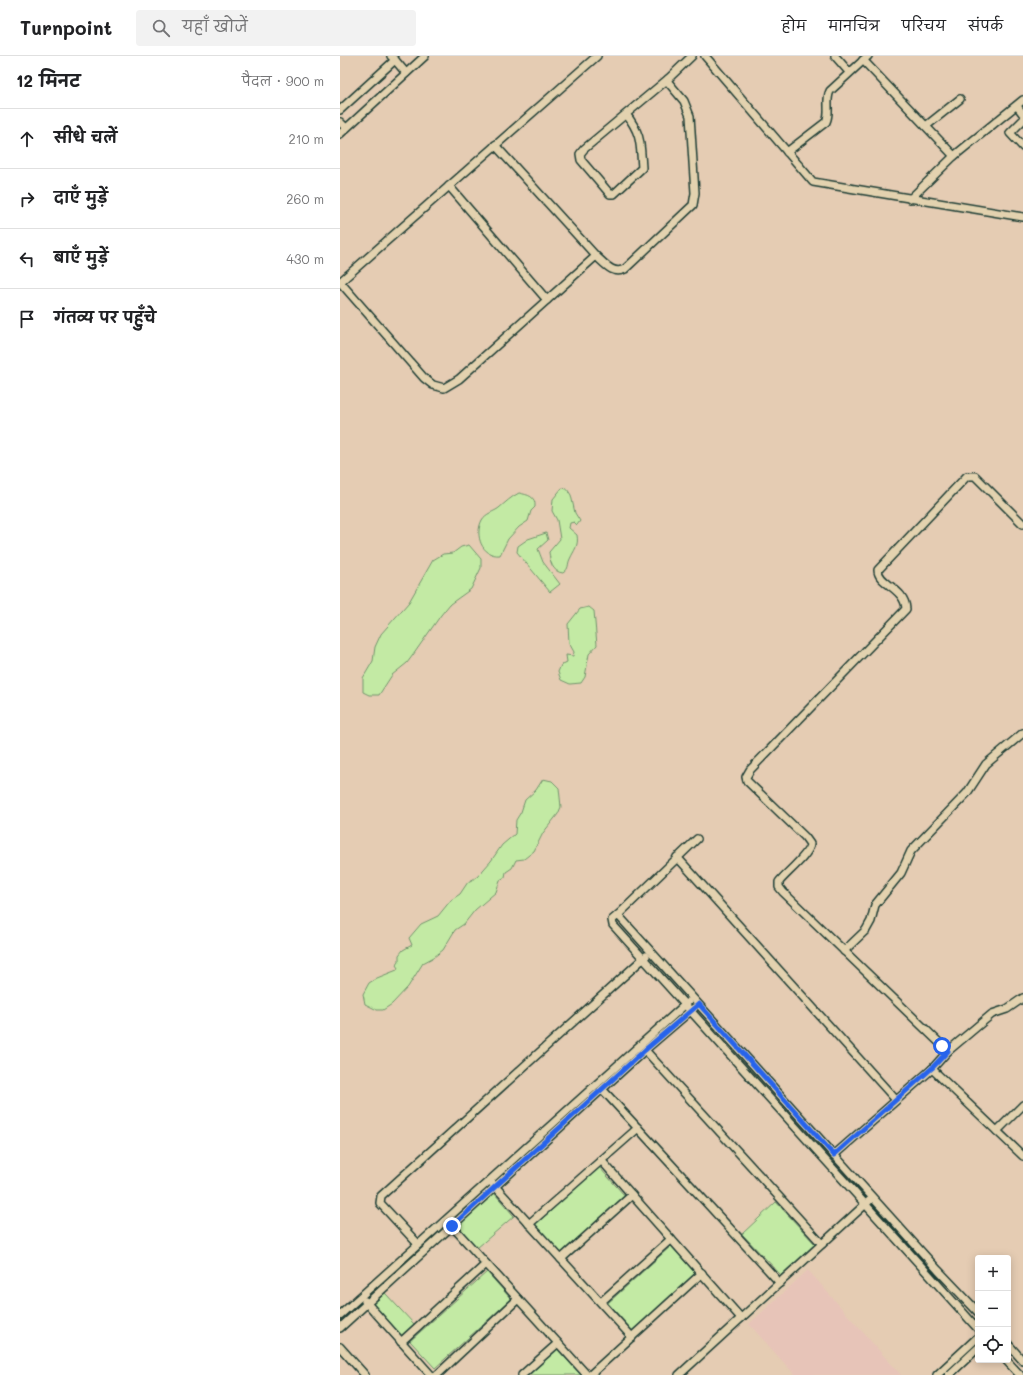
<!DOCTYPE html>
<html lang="hi">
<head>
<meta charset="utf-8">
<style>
  :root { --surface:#fff; --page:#f2f2f2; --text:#202124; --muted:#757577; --line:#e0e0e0 }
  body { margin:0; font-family:Mali,"Playpen Sans Deva",sans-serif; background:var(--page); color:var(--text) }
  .controls { position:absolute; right:12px; bottom:12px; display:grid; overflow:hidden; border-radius:4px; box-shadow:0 2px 10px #0003 }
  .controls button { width:36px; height:36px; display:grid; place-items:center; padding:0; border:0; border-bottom:1px solid var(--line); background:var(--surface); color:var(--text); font:20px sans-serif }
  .stop { position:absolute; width:12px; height:12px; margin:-9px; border:3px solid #2563eb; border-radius:50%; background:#fff }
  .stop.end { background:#2563eb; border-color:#fff; box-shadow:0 1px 4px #0008 }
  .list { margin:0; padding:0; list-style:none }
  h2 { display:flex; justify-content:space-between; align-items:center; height:52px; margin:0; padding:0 16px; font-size:17px }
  h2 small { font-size:13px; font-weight:400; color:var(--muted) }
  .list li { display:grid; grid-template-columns:26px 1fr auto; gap:12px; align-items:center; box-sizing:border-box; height:60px; padding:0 16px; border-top:1px solid var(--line) }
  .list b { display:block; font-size:15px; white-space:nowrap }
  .list em { font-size:13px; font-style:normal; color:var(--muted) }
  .icon { flex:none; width:22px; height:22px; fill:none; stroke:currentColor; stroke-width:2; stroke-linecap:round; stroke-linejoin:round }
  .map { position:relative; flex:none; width:683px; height:1319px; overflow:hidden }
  header { display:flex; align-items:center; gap:24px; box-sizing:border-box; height:56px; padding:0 20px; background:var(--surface); border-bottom:1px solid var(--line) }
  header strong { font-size:19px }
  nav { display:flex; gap:22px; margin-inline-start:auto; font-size:14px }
  .search { width:280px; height:36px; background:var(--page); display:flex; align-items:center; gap:10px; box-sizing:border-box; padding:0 14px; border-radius:4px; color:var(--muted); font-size:15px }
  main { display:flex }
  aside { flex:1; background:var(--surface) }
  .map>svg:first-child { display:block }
</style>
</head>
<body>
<header>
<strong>Turnpoint</strong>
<div class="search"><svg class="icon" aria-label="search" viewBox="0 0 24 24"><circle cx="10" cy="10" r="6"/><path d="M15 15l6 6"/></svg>यहाँ खोजें</div>
<nav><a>होम</a><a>मानचित्र</a><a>परिचय</a><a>संपर्क</a></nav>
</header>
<main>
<aside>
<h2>12 मिनट<small>पैदल · 900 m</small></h2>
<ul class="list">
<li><svg class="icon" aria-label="ahead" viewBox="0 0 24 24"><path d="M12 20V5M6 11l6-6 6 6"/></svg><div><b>सीधे चलें</b></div><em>210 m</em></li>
<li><svg class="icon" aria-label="right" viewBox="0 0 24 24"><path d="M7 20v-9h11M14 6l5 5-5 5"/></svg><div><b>दाएँ मुड़ें</b></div><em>260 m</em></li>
<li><svg class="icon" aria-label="left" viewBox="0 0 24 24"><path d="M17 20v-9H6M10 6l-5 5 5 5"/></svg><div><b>बाएँ मुड़ें</b></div><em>430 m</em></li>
<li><svg class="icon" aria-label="arrive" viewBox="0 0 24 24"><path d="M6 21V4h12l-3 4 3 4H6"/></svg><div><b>गंतव्य पर पहुँचे</b></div></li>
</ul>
</aside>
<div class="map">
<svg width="683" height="1319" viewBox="0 0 683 1319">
  <rect width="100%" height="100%" fill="#e5ccb3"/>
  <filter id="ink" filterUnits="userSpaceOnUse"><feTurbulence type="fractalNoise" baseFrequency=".025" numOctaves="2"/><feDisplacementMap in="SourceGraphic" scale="8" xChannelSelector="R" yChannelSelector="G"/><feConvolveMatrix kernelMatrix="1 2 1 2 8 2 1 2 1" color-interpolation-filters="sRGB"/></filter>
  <g filter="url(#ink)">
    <path fill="#e7c4b8" d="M468 1214 535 1290 561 1319H455L409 1268Z"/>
    <g fill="#c3eaa4" stroke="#71946c">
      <path d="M222 432 227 433 231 439 235 457 240 465 237 469 234 466 230 467 229 472 237 479C239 490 234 494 230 503 227 509 230 512 223 517 212 516 210 505 209 496L220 483 217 464 212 455 213 443Z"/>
      <path d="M179 437C188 439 196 440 195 451L191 455 188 465 179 471 168 483 160 499C142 501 134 479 142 464 146 457 154 456 159 452 166 446 171 441 179 437Z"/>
      <path d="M206 477 208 484 198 493 203 506 220 528 210 536 177 496 178 490 188 483Z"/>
      <path d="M129 489 141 503V512L131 533 110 548 101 559 73 599 67 607 52 619 39 639H29L23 636V622L33 605 35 591 41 578 69 546 93 504 103 498 113 497 121 491Z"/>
      <path d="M249 551 254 555 257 589 249 598 245 621 241 627 230 628 221 624 218 616 221 609 227 606 226 599 233 600 234 596 229 587 228 568 240 553Z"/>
      <path d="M203 723 212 725 219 732 221 751 218 758 203 777 194 795 184 803 176 804 172 812 166 816 165 821 160 824 156 836 135 854 124 868 115 874 103 894 94 901 83 907 68 931 52 948 43 954H37L25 948 23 938 29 927 37 922 57 914 58 912 56 909 59 905V899L63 894 72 889 69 882 81 868 98 860 111 844 120 838 128 826 137 821 151 805 162 789 175 778 176 764 181 756 185 744 196 734Z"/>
      <path d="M259 1111 285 1140 221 1198 195 1169Z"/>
      <path d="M154 1137 174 1160 137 1192 118 1170Z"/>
      <path d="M436 1146 475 1188 441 1219 402 1178Z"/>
      <path d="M331 1190 356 1218 293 1275 268 1247Z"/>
      <path d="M147 1216 171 1243 95 1312 70 1285Z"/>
      <path d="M45 1237 74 1268 62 1280 33 1248Z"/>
      <path d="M217 1293 241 1319H188Z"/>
    </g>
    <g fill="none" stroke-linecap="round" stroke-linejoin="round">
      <g stroke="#1f3d34" stroke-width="10">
        <g id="minor">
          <path d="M365 0 473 126 683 161"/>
          <path d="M495 0 509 16"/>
          <path d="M55 4 66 17"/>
          <path d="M523 4 614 100 683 44"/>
          <path d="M677 50 683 58"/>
          <path d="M0 54 55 4 51 0"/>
          <path d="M286 58C302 79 300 87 302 112L274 138H270L241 104 240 98 244 93 328 23"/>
          <path d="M683 64 670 77 683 91"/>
          <path d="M0 66 6 72"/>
          <path d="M586 70 620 43"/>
          <path d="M0 78 85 0"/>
          <path d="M155 89 256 200"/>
          <path d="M447 96 486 66C491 56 485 45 490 35L528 0"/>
          <path d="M109 130 207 244"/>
          <path d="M570 143 614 100"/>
          <path d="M0 226 84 322 93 329 104 332 119 323 256 200C265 208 273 219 285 213L353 149 355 137 350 60 344 45 328 26V23L352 0"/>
          <path d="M0 226 257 0"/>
          <path d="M337 801 556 1044"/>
          <path d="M278 859 357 783"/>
          <path d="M504 895 526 874 531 865 535 849 561 817 571 795 627 737 646 708 683 677"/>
          <path d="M305 994 482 1188"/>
          <path d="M608 995 652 958 667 953 683 942"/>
          <path d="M592 1013 683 1100"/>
          <path d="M262 1033 440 1227"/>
          <path d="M657 1075 683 1049"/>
          <path d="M494 1099 592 1013 608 995 443 836 439 831V826C446 817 470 798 470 788L465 781 407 725 406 721 410 714 566 553C565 532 538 528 538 514L627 420H635L683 468"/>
          <path d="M261 1104 401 1262"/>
          <path d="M152 1127 292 1281"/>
          <path d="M189 1168 298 1072"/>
          <path d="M112 1170 247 1319"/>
          <path d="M78 1188 40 1147 41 1140 306 900"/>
          <path d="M221 1203 292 1139"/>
          <path d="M25 1245 91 1319"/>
          <path d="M261 1246 331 1183"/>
          <path d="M638 1256 598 1214 278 859 272 864 273 869 638 1273"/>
          <path d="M0 1259 348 946"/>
          <path d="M0 1272 305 994 354 952"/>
          <path d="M61 1286 146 1208"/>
          <path d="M668 1288 683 1305"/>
          <path d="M0 1291 25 1319"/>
          <path d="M666 1304 680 1319"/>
          <path d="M97 1319 178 1243"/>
          <path d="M182 1319 218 1287"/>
          <path d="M250 1319 362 1217"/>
          <path d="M339 1319 529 1145"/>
          <path d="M597 1319 638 1281"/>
          <path d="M609 1319 638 1292"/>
        </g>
      </g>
      <use href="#minor" stroke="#e3d2af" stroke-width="7"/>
    </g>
  </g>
  <g fill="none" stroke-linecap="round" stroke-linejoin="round" filter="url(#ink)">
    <path stroke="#2563eb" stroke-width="5" d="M112 1170 305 994 359 948 494 1099 592 1012 608 995 602 990"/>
  </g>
</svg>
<div class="controls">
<button>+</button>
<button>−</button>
<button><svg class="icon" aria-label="locate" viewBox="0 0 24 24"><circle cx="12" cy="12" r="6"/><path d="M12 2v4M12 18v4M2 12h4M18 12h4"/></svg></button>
</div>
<div class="stop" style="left:602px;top:990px"></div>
<div class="stop end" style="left:112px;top:1170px"></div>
</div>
</main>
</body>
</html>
